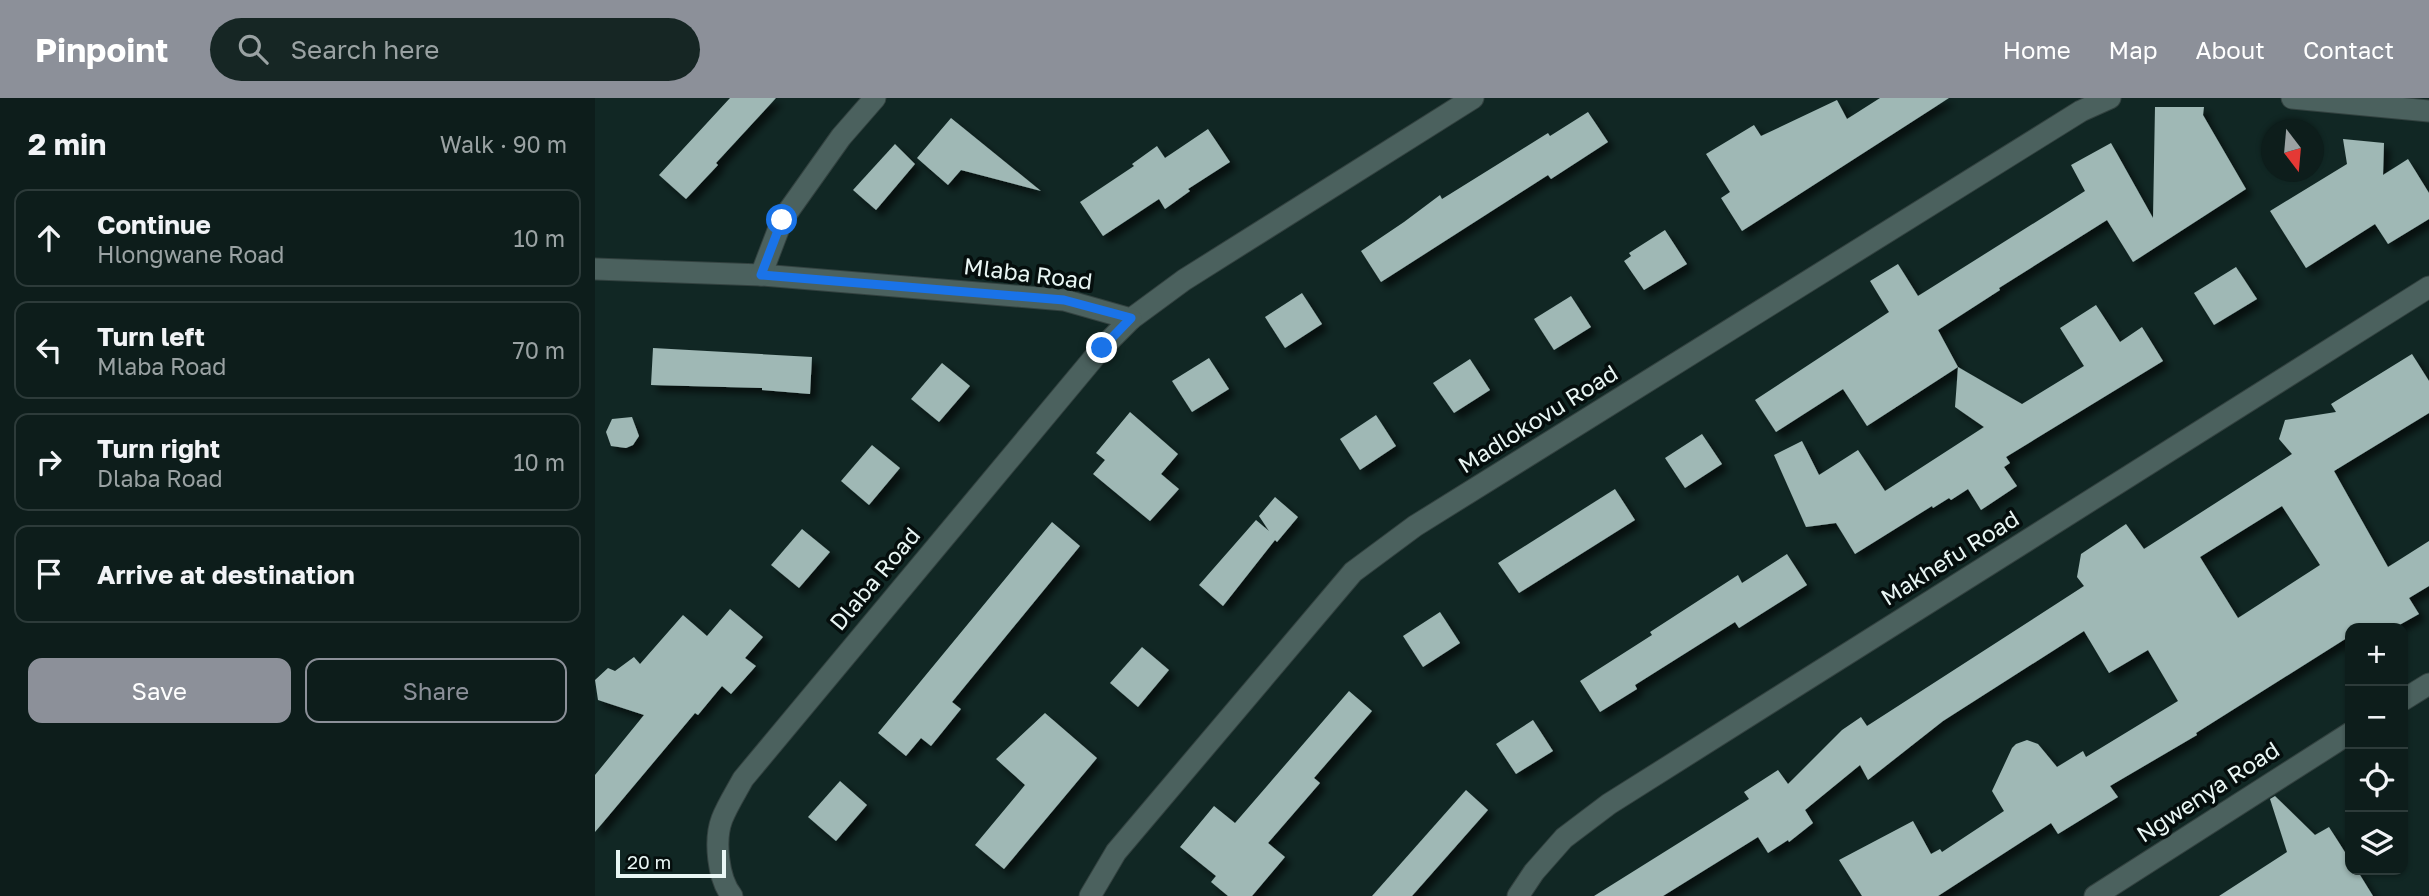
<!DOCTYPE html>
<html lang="en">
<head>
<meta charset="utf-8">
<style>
  :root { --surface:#0d1d1b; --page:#162624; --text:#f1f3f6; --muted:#9aa2a3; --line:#2d3b3a; --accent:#8c9099 }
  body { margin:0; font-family:"Golos Text",sans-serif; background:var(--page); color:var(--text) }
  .controls { position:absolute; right:21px; bottom:21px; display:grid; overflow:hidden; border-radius:14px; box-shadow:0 2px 5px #0004 }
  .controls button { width:63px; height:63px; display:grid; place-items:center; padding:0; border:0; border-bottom:2px solid var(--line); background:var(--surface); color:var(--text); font:35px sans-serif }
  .compass { position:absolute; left:1666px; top:21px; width:63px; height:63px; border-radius:50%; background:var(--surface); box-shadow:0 2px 5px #0004; rotate:164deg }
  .scale { position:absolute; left:21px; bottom:18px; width:110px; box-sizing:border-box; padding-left:7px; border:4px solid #e9f6f4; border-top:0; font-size:19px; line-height:24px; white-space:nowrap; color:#e9f6f4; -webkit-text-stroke:5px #050e0d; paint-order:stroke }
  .stop { position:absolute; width:21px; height:21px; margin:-16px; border:5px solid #1a73e8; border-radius:50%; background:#fff }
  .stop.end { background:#1a73e8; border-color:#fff; box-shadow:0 2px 7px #0008 }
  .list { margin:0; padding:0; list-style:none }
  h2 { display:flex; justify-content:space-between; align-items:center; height:91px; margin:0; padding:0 28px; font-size:30px }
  h2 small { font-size:23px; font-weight:400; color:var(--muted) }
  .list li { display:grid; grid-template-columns:46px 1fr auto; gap:21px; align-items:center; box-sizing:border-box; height:98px; margin:0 14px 14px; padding:0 14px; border:2px solid var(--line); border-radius:14px }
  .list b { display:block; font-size:26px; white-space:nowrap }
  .list p { margin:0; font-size:23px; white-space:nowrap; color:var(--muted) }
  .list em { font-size:23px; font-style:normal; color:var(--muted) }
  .actions { display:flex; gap:14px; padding:21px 28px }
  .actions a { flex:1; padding:16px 0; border:2px solid var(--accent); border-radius:14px; text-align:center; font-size:24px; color:var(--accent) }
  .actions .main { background:var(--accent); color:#fff }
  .icon { flex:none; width:38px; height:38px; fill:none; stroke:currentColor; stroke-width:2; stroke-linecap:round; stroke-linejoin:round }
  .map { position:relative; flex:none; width:1834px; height:798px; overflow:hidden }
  header { display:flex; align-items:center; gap:42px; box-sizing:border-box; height:98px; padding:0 35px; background:var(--accent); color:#fff }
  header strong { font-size:33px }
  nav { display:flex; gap:38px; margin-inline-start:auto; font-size:24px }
  .search { width:490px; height:63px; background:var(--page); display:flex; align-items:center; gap:18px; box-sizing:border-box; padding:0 24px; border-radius:38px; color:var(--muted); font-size:26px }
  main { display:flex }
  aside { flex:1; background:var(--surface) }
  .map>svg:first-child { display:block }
</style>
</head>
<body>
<header>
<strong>Pinpoint</strong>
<div class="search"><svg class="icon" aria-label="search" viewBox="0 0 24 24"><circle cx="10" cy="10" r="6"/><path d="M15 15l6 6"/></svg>Search here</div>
<nav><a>Home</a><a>Map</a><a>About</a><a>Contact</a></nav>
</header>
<main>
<aside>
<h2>2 min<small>Walk · 90 m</small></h2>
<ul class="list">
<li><svg class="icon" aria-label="ahead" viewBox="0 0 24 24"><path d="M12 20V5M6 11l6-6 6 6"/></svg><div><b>Continue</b><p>Hlongwane Road</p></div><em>10 m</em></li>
<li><svg class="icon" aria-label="left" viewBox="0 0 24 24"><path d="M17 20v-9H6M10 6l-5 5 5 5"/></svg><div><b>Turn left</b><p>Mlaba Road</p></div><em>70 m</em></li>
<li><svg class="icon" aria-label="right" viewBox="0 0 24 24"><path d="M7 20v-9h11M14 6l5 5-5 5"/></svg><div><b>Turn right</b><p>Dlaba Road</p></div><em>10 m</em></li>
<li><svg class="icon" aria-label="arrive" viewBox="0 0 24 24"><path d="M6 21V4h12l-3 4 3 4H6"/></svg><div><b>Arrive at destination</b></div></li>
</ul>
<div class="actions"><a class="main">Save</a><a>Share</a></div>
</aside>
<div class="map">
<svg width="1834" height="798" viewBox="0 0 1834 798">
  <defs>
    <filter id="shadow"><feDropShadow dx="6" dy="6" stdDeviation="3.5" flood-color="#0009"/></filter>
  </defs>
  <rect width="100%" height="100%" fill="#112724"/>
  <g fill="#9fb8b5" fill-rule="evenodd" filter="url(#shadow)">
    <path d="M135 0H181L121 65 123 67 91 101 64 77Z"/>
    <path d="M1285 0H1354L1147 133 1126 100 1135 94 1111 56 1159 27 1166 38 1242 2 1252 21Z"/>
    <path d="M1560 9H1609L1608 17 1651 91 1538 164 1512 122 1404 190 1405 192 1343 232 1363 269 1427 306 1489 268 1465 230 1501 207 1525 244 1547 229 1568 263 1411 359 1415 365 1409 369 1422 388 1386 412 1373 391 1356 402 1354 400 1338 410 1337 408 1260 456 1241 425 1211 429 1179 357 1207 343 1224 377 1263 352 1290 393 1389 329 1360 309 1363 269 1272 328 1248 291 1181 334 1160 302 1294 214 1275 183 1303 166 1323 198 1490 93 1476 67 1516 45 1558 120Z"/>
    <path d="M993 14 1013 44 956 81 953 77 786 184 766 153 809 124 845 97 847 101 953 35 955 38Z"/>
    <path d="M356 20 446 93 366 72 353 87 322 60Z"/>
    <path d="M613 31 635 64 593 91 595 93 570 111 564 101 508 138 485 104 539 68 537 66 562 48 570 60Z"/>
    <path d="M1748 41 1789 45 1788 77 1813 61 1834 95V121L1793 146 1780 126 1711 170 1675 113 1752 66Z"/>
    <path d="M300 46 320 66 281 112 258 92Z"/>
    <path d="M1070 132 1092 166 1049 192 1029 163 1036 158 1034 155Z"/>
    <path d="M1641 169 1662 201 1619 227 1599 195Z"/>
    <path d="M707 195 727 226 690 250 670 219Z"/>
    <path d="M976 198 996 229 959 252 939 221Z"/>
    <path d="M58 250 217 259 215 296 167 292V290L56 287Z"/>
    <path d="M1817 256 1834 283V315L1739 373 1793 469 1834 443V488L1814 500 1824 516 1799 530H1755V538L1601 635 1602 637 1515 688 1523 699 1463 736 1456 725 1343 798H1267L1244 762 1318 723 1336 756 1345 751 1347 754 1409 713 1397 693 1417 650 1421 646 1432 642 1443 646 1462 669 1488 653 1491 659 1583 603 1553 552 1514 575 1489 533 1348 623 1273 682 1265 667 1210 712 1218 725 1194 744 1193 742 1173 755 1163 739 1068 798H999L1154 701 1149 694 1183 672 1193 686 1247 632 1266 619 1272 628 1489 488 1482 479 1486 456 1531 426 1549 451 1697 356 1684 341 1690 322 1741 314 1736 306ZM1687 408 1725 467 1643 520 1605 459Z"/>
    <path d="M614 260 634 291 597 314 577 283Z"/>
    <path d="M875 261 895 292 859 315 838 285Z"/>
    <path d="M347 265 375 288 344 324 316 301Z"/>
    <path d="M535 314 583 356 566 376 584 391 555 423 498 376 510 362 501 355Z"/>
    <path d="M781 317 801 348 765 372 745 341Z"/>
    <path d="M37 319 44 338 38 347 31 350 16 348 11 334 17 321Z"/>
    <path d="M1107 336 1127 366 1090 390 1070 360Z"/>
    <path d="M277 347 305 370 274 407 246 383Z"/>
    <path d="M1020 391 1040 422 924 495 903 465Z"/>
    <path d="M680 399 703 419 682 444 680 442 628 508 604 487 661 422 674 433 664 418Z"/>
    <path d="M457 424 485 448 357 604 366 611 336 648 326 640 311 658 283 635Z"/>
    <path d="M207 431 235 454 204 490 176 467Z"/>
    <path d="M1192 456 1212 487 1144 530 1140 524 1040 587 1042 591 1005 614 985 583 1057 537 1055 534 1143 477 1147 485Z"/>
    <path d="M135 511 168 539 150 560 161 568 136 596 127 588 103 617 100 615 0 734V677L49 617 3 602 0 582 13 570 20 573 39 559 45 566 88 517 112 538Z"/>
    <path d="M845 514 865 545 828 569 808 538Z"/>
    <path d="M547 549 574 572 543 609 515 585Z"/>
    <path d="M754 593 777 613 719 680 725 685 673 745 690 759 657 798H633L616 784 621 778 585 749 619 708 640 725Z"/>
    <path d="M450 615 502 660 409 771 380 747 430 687 401 661Z"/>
    <path d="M938 622 958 653 921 676 901 646Z"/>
    <path d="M245 683 272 707 241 743 213 719Z"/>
    <path d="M871 692 893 712 817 798H777Z"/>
    <path d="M1680 698 1720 737 1734 729 1755 762V772H1762L1778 798H1624L1692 754 1675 701Z"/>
  </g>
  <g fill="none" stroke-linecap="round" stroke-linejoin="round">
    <g stroke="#334240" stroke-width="23">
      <g id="minor">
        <path d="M1697 0 1834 13"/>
        <path d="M0 171 166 177 469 202 536 221 589 182 878 0"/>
        <path d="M166 177 187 122 246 39 280 0"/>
        <path d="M1808 602 1834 586"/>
        <path d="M137 798C123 781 119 742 127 721 132 708 141 694 148 681L507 250 536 221"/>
        <path d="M495 798 521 754 758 474 820 428 1486 13 1515 0"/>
        <path d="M923 798 939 774 969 740 1014 706 1834 189"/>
        <path d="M1500 798 1755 635"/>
      </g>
    </g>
    <use href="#minor" stroke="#4b615e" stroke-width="21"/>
  </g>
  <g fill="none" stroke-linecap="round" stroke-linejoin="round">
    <path stroke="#1a73e8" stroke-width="9" d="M187 122 166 177 469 202 536 220 507 250"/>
  </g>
  <g text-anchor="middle" stroke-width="7" stroke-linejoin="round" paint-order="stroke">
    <g font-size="23" fill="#e9f6f4" stroke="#050e0d">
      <text transform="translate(433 176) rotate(7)" y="8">Mlaba Road</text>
      <text transform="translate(943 321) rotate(-32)" y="8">Madlokovu Road</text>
      <text transform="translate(1355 460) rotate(-32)" y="8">Makhefu Road</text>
      <text transform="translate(280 481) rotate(-50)" y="8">Dlaba Road</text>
      <text transform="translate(1613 694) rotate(-33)" y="8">Ngwenya Road</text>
    </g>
  </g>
</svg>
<div class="controls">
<button>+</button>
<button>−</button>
<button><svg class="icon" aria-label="locate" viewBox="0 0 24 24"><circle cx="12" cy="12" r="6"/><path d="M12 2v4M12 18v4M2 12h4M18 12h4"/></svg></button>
<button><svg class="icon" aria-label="layers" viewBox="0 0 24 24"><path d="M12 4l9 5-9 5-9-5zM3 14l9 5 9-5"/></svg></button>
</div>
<svg class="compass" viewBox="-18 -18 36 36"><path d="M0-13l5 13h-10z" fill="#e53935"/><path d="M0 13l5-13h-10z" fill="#9aa2a3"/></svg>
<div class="scale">20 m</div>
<div class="stop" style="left:187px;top:122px"></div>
<div class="stop end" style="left:507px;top:250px"></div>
</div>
</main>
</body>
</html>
